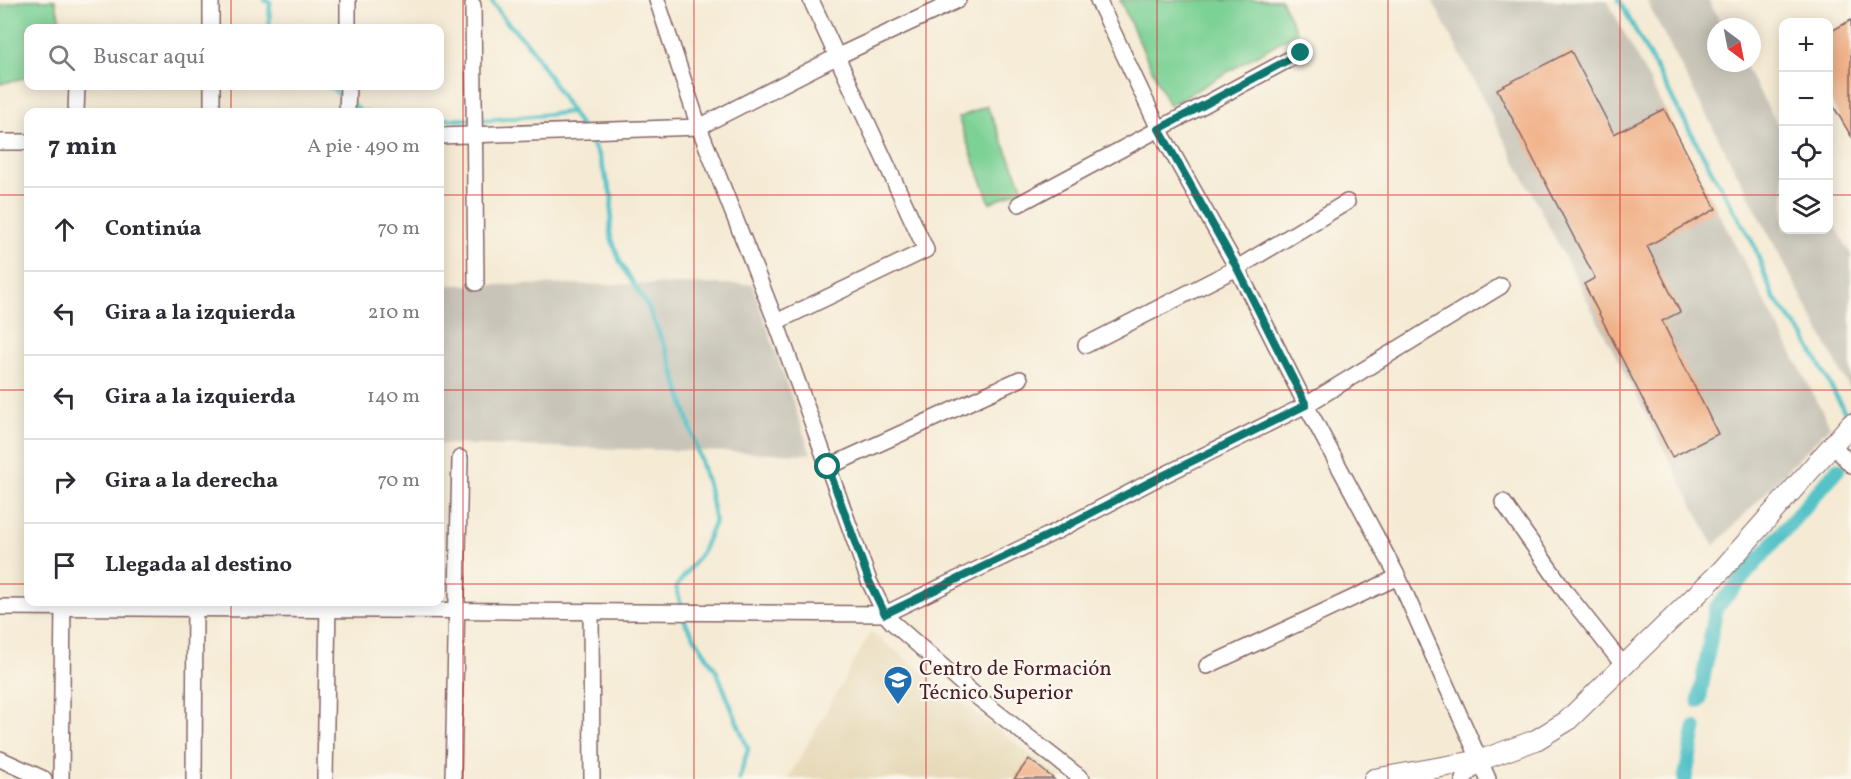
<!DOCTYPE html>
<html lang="es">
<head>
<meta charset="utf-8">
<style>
  :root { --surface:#fff; --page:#f2f2f3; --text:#2b2b33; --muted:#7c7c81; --line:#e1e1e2 }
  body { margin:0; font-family:Vollkorn,serif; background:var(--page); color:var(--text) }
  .controls { position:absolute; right:18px; top:18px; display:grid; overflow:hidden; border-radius:12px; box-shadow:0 3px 15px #0003 }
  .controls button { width:54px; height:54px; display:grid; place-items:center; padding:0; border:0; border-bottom:2px solid var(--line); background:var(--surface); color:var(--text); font:30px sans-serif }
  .compass { position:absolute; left:1707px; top:18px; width:54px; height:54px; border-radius:50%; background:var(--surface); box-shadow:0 3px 15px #0003; rotate:148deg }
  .stop { position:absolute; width:18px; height:18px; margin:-14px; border:4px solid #0f766e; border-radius:50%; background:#fff }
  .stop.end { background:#0f766e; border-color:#fff; box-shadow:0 2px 6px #0008 }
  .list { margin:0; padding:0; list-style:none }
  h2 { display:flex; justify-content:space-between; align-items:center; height:78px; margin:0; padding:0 24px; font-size:26px }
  h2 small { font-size:20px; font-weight:400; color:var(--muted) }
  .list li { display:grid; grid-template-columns:39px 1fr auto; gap:18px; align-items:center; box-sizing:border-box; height:84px; padding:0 24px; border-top:2px solid var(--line) }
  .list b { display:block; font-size:22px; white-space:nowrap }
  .list em { font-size:20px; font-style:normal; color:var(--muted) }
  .icon { flex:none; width:33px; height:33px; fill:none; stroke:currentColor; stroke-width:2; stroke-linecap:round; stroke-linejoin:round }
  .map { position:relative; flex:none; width:1851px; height:779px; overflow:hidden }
  .search { position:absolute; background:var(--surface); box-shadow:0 3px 15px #0003; left:24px; top:24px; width:420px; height:66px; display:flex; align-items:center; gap:15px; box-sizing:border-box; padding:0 21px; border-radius:12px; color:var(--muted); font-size:22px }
  .panel { position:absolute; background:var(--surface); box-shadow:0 3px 15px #0003; left:24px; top:108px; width:420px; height:498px; border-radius:12px }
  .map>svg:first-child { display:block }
</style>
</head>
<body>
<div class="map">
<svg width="1851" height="779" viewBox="0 0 1851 779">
  <rect width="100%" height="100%" fill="#fbf7ec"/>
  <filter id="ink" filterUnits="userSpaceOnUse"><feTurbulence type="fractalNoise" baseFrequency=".0167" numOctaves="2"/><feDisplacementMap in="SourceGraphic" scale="12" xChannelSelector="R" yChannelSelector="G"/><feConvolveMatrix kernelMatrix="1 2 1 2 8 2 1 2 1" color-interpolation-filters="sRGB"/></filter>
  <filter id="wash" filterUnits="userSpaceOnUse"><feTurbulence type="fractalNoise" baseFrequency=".008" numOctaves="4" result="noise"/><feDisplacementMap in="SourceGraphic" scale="24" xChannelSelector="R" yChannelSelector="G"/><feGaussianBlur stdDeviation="1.35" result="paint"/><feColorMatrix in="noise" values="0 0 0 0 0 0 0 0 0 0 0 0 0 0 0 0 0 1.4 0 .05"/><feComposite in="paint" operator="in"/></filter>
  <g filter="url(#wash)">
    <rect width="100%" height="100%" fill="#f5ebd5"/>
    <path fill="#e7daba" d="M871 632 1062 779H788Z"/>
    <g fill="#c8c4b8">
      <path d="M1432 0H1607L1830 426 1714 546Z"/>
      <path d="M1646 0H1708L1723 27H1716V63H1743L1783 134 1784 230H1828L1829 214 1851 254V391Z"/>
      <path d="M752 284 811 454 440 444V285Z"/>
    </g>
    <g fill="#7cd195" stroke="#637860" stroke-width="1.5">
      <path d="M25 0H55L62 28H28V77L0 84V6Z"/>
      <path d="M1120 0H1281L1297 32 1169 106Z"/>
      <path d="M987 106 1023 188 990 203 958 118Z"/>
    </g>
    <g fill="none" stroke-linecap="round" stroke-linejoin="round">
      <g stroke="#54c2c8" stroke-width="4.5">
        <path d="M264 0 270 2 269 28"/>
        <path d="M491 0 504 19 530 46 581 127"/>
        <path d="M1619 0 1715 177 1754 245 1773 297 1804 336 1849 420"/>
        <path d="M329 86 343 97"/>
        <path d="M352 104 361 112H367"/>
        <path d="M440 119 491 120 572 112"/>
        <path d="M586 134 599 156 612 197 610 234 620 262 647 305 671 362 709 489 715 521 702 552 676 587 686 624 717 672 748 749 739 779"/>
      </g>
      <g stroke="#54c2c8" stroke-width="15">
        <path d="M1699 701 1716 608 1838 469"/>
        <path d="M1685 779 1695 728"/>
      </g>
    </g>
    <g id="blocks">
      <g fill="#f0af85">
        <path d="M1851 20V136L1828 97V33Z"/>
        <path d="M1571 51 1614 134 1664 109 1716 209 1647 246 1680 312 1662 321 1718 434 1672 457 1584 284 1595 278 1497 89Z"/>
        <path d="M1029 759 1054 779H1014Z"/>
      </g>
    </g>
  </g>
  <g filter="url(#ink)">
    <use href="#blocks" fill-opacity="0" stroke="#866666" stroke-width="1.5"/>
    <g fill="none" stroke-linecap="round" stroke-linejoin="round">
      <g stroke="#866666" stroke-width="18">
        <g id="minor">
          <path d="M211 0V28"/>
          <path d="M657 0 699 127 776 322 869 581 885 614 892 622 976 696 1082 779"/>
          <path d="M1098 0 1159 129 1237 268 1306 405 1398 577 1488 779"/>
          <path d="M473 5 476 283"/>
          <path d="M348 28V0"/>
          <path d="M212 86V112"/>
          <path d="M76 112 77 86"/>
          <path d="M347 112 348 86"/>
          <path d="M440 136 699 127 836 57 958 0"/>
          <path d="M0 142H28"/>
          <path d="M1019 204 1301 53"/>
          <path d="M776 322 926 250 811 0"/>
          <path d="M1086 345 1237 268 1347 202"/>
          <path d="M1832 444 1851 465"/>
          <path d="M828 467 1020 379"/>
          <path d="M1503 502 1568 595 1624 666"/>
          <path d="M0 607 885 614 1057 531 1150 482 1306 405 1501 286"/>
          <path d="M591 612 592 779"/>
          <path d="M1207 666 1398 577"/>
          <path d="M0 759 44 779"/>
          <path d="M61 779 63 602"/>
          <path d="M194 779 195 602"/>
          <path d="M325 779 328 602"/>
          <path d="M453 779 460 458"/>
          <path d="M1463 779 1481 760"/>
        </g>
      </g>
      <g stroke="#866666" stroke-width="22">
        <path id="major" d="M1374 779 1481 760 1536 740 1567 721 1721 571 1851 424"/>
      </g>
      <use href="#minor" stroke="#fff" stroke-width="15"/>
      <use href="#major" stroke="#fff" stroke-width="20"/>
    </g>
  </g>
  <g fill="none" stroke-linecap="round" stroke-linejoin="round" filter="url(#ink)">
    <path stroke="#0f766e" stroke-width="8" d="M828 467 869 581 885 614 1057 531 1150 482 1306 405 1237 268 1159 129 1301 53"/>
  </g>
  <path fill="none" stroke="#d62828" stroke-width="1.5" stroke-opacity="0.55" d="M231 0V28M463 0V779M694 0V779M926 0V779M1157 0V779M1388 0V779M1620 0V779M231 86V112M0 195H28M440 195H1784M1828 195H1851M0 390H28M440 390H1851M0 584H28M440 584H1851M231 602V779"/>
  <defs>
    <g id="university-pin" transform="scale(1.5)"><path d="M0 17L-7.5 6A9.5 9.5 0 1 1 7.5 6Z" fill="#1f6fb2" stroke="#fbf7ec"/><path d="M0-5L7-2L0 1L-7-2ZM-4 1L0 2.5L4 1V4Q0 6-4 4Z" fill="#fff"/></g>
  </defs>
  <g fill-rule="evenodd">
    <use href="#university-pin" x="898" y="680"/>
  </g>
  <g text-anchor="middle" stroke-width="4.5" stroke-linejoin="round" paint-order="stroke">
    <g font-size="21" fill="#4a1f2b" stroke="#fbf7ec" text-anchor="start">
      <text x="919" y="675">Centro de Formación<tspan x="919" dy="24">Técnico Superior</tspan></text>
    </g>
  </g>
</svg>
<div class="controls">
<button>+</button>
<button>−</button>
<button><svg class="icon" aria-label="locate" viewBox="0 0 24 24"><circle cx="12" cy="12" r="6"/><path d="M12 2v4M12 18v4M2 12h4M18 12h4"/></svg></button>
<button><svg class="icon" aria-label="layers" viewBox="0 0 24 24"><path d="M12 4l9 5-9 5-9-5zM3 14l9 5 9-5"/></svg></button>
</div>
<svg class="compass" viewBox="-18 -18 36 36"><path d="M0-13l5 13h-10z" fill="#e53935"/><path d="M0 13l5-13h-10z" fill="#7c7c81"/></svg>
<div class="stop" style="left:828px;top:467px"></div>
<div class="stop end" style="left:1301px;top:53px"></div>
<div class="search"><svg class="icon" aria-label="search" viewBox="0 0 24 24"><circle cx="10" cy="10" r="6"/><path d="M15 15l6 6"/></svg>Buscar aquí</div>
<section class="panel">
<h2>7 min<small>A pie · 490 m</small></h2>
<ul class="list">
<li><svg class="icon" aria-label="ahead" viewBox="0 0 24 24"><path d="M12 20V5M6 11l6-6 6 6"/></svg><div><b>Continúa</b></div><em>70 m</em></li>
<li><svg class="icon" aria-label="left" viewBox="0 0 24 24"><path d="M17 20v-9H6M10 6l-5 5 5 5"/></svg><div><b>Gira a la izquierda</b></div><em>210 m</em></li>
<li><svg class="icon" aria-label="left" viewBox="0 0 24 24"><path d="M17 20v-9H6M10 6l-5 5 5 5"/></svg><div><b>Gira a la izquierda</b></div><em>140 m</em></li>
<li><svg class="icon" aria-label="right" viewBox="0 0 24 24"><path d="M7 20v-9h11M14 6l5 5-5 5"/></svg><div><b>Gira a la derecha</b></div><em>70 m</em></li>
<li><svg class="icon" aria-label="arrive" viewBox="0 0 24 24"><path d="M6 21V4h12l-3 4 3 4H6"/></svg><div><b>Llegada al destino</b></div></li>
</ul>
</section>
</div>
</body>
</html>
